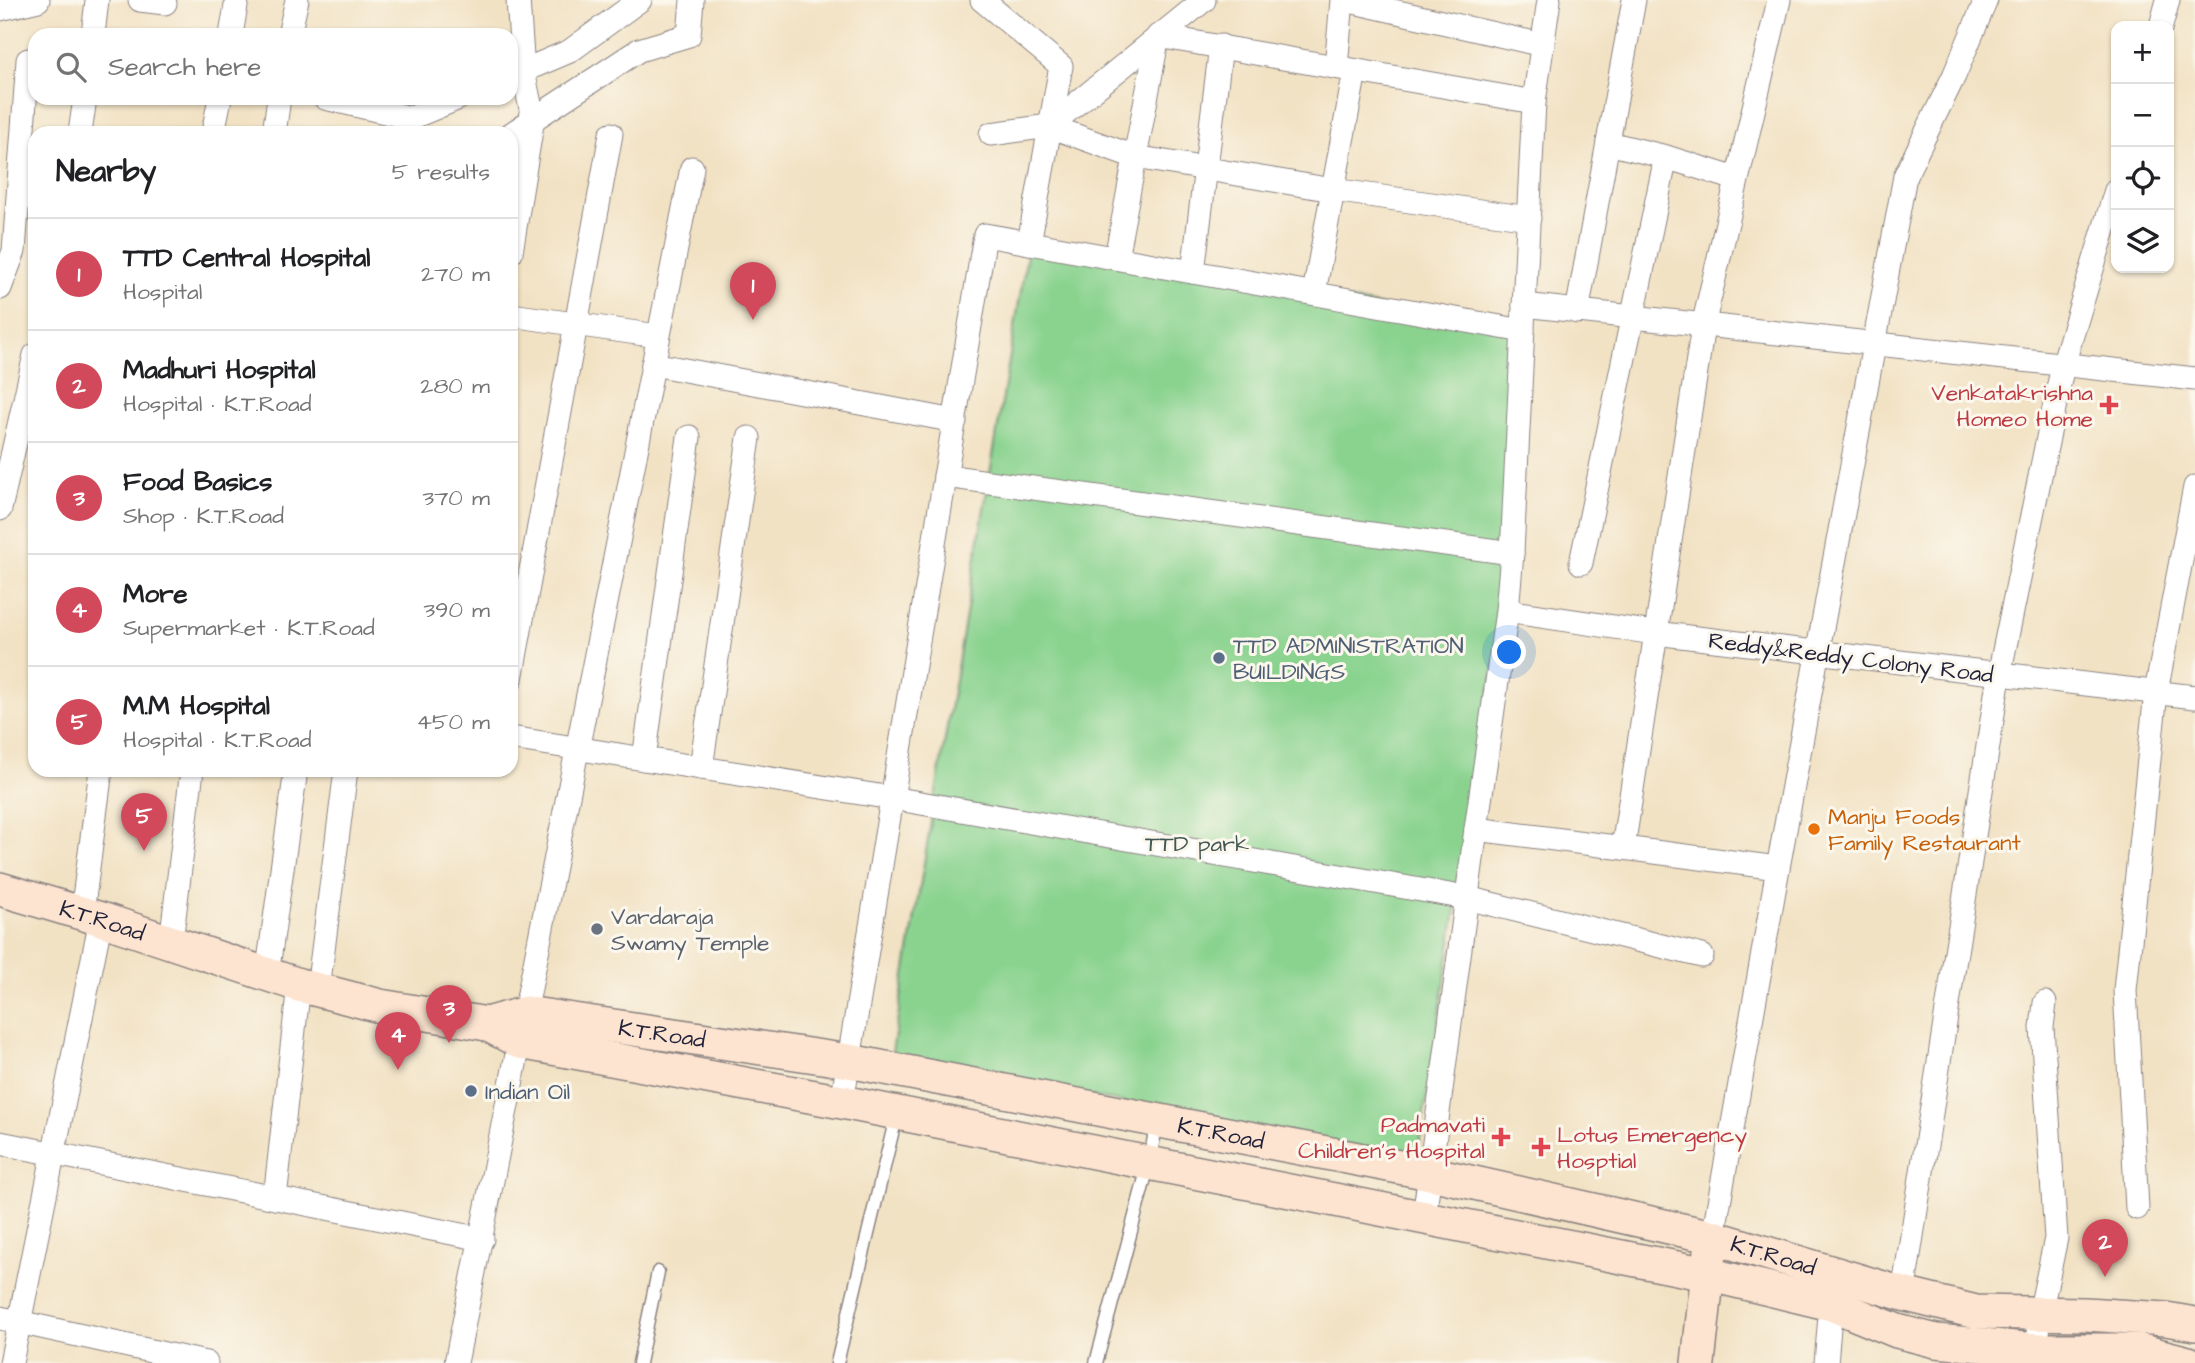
<!DOCTYPE html>
<html lang="en">
<head>
<meta charset="utf-8">
<style>
  :root { --surface:#fff; --page:#f6f6f6; --text:#202124; --muted:#757577; --line:#e0e0e0; --accent:#d1495b }
  body { margin:0; font-family:"Architects Daughter",sans-serif; background:var(--page); color:var(--text) }
  .controls { position:absolute; right:21px; top:21px; display:grid; overflow:hidden; border-radius:14px; box-shadow:0 2px 5px #0004 }
  .controls button { width:63px; height:63px; display:grid; place-items:center; padding:0; border:0; border-bottom:2px solid var(--line); background:var(--surface); color:var(--text); font:35px sans-serif }
  .you { position:absolute; left:1510px; top:653px; width:24px; height:24px; margin:-18px; border:5px solid #fff; border-radius:50%; background:#1a73e8; box-shadow:0 0 0 10px #1a73e833 }
  .badge { display:grid; place-items:center; width:46px; height:46px; border-radius:50%; background:var(--accent); color:#fff; font-size:23px; font-weight:700 }
  .pin { position:absolute; translate:-50% -58px; filter:drop-shadow(0 2px 4px #0008) }
  .pin::after { content:''; position:absolute; top:37px; width:24px; height:21px; background:inherit; clip-path:polygon(0 0,100% 0,50% 100%) }
  .list { margin:0; padding:0; list-style:none }
  h2 { display:flex; justify-content:space-between; align-items:center; height:91px; margin:0; padding:0 28px; font-size:30px }
  h2 small { font-size:23px; font-weight:400; color:var(--muted) }
  .list li { display:grid; grid-template-columns:46px 1fr auto; gap:21px; align-items:center; box-sizing:border-box; height:112px; padding:0 28px; border-top:2px solid var(--line) }
  .list b { display:block; font-size:26px; white-space:nowrap }
  .list p { margin:0; font-size:23px; white-space:nowrap; color:var(--muted) }
  .list em { font-size:23px; font-style:normal; color:var(--muted) }
  .icon { flex:none; width:38px; height:38px; fill:none; stroke:currentColor; stroke-width:2; stroke-linecap:round; stroke-linejoin:round }
  .map { position:relative; flex:none; width:2195px; height:1363px; overflow:hidden }
  .search { position:absolute; background:var(--surface); box-shadow:0 2px 5px #0004; left:28px; top:28px; width:490px; height:77px; display:flex; align-items:center; gap:18px; box-sizing:border-box; padding:0 24px; border-radius:21px; color:var(--muted); font-size:26px }
  .panel { position:absolute; background:var(--surface); box-shadow:0 2px 5px #0004; left:28px; top:126px; width:490px; height:651px; border-radius:21px }
  .map>svg:first-child { display:block }
</style>
</head>
<body>
<div class="map">
<svg width="2195" height="1363" viewBox="0 0 2195 1363">
  <rect width="100%" height="100%" fill="#fbf7ec"/>
  <filter id="ink" filterUnits="userSpaceOnUse"><feTurbulence type="fractalNoise" baseFrequency=".0143" numOctaves="2"/><feDisplacementMap in="SourceGraphic" scale="14" xChannelSelector="R" yChannelSelector="G"/><feConvolveMatrix kernelMatrix="1 2 1 2 8 2 1 2 1" color-interpolation-filters="sRGB"/></filter>
  <filter id="wash" filterUnits="userSpaceOnUse"><feTurbulence type="fractalNoise" baseFrequency=".00686" numOctaves="4" result="noise"/><feDisplacementMap in="SourceGraphic" scale="28" xChannelSelector="R" yChannelSelector="G"/><feGaussianBlur stdDeviation="1.57" result="paint"/><feColorMatrix in="noise" values="0 0 0 0 0 0 0 0 0 0 0 0 0 0 0 0 0 1.4 0 .05"/><feComposite in="paint" operator="in"/></filter>
  <g filter="url(#wash)">
    <rect width="100%" height="100%" fill="#f2e2c4"/>
    <path fill="#8ad38f" stroke="#567a65" stroke-width="2" d="M1029 243 1523 331 1512 553 1417 1159 891 1058Z"/>
  </g>
  <g filter="url(#ink)">
    <g fill="none" stroke-linecap="round" stroke-linejoin="round">
      <g stroke="#8a8280" stroke-width="15">
        <g id="lane">
          <path d="M639 1363 658 1272"/>
          <path d="M837 1363 897 1113"/>
          <path d="M1096 1363 1149 1163 1157 1122"/>
        </g>
      </g>
      <g stroke="#8a8280" stroke-width="25">
        <g id="street">
          <path d="M140 0 165 3"/>
          <path d="M982 0 1061 66 1029 243"/>
          <path d="M1345 0 1543 45"/>
          <path d="M0 9 38 0"/>
          <path d="M2161 26 2168 0"/>
          <path d="M93 35 97 0"/>
          <path d="M231 35 237 0"/>
          <path d="M289 35 297 0"/>
          <path d="M1336 67 1342 0"/>
          <path d="M511 76 570 51 640 0"/>
          <path d="M325 98 411 118 459 98"/>
          <path d="M1049 126 1204 0"/>
          <path d="M80 133 85 98"/>
          <path d="M213 133 220 98"/>
          <path d="M274 133 279 98"/>
          <path d="M511 134 639 50 689 35 692 0"/>
          <path d="M991 134 1049 126 1135 157 1333 190 1529 218"/>
          <path d="M1608 143 1666 157 1736 179"/>
          <path d="M511 252 533 118 523 71 518 0"/>
          <path d="M1116 258 1158 36 1534 102"/>
          <path d="M1193 272 1221 46"/>
          <path d="M0 288 14 251 28 60"/>
          <path d="M1314 293 1355 71"/>
          <path d="M1524 305 2195 379"/>
          <path d="M1577 312 1634 0"/>
          <path d="M511 315 658 336"/>
          <path d="M653 364 955 421"/>
          <path d="M945 476 1512 553"/>
          <path d="M0 509 35 355"/>
          <path d="M1581 563 1666 157"/>
          <path d="M1507 611 1655 633 2195 697"/>
          <path d="M511 679 611 134"/>
          <path d="M511 738 892 798 1467 898 1702 956"/>
          <path d="M644 759 689 437"/>
          <path d="M701 768 749 438"/>
          <path d="M1476 829 1778 868"/>
          <path d="M1623 848 1703 326 1779 0"/>
          <path d="M82 913 101 770"/>
          <path d="M171 942 192 770"/>
          <path d="M267 975 296 770"/>
          <path d="M318 989 346 770"/>
          <path d="M842 1102 985 235 1523 331"/>
          <path d="M0 1143 482 1239"/>
          <path d="M275 1198 299 985"/>
          <path d="M2137 1208 2125 990 2156 692 2195 487"/>
          <path d="M1424 1217 1476 829 1507 611 1512 553 1534 102 1549 0"/>
          <path d="M1713 1237 1778 868 1905 176 1954 76 1986 0"/>
          <path d="M1903 1294 1999 675 2063 365 2116 190"/>
          <path d="M0 1318 206 1363"/>
          <path d="M11 1363 101 919"/>
          <path d="M456 1363 692 168"/>
          <path d="M1826 1363 1831 1304"/>
          <path d="M2035 1363 2040 1314 2056 1238 2042 1027 2045 1003"/>
        </g>
      </g>
      <g stroke="#8a8280" stroke-width="36">
        <g id="secondary">
          <path id="s1" d="M0 889 101 919 299 985 380 1006 487 1024 520 1042 842 1102 1707 1274 1831 1304 1897 1331 1936 1341 2037 1350H2138L2188 1363"/>
          <path id="s2" d="M487 1024 526 1013 849 1061 1430 1173 1713 1237 1903 1294 1976 1312 2085 1314 2166 1319 2195 1324"/>
          <path d="M1698 1363 1710 1253"/>
        </g>
      </g>
      <use href="#lane" stroke="#fff" stroke-width="12"/>
      <use href="#street" stroke="#fff" stroke-width="23"/>
      <use href="#secondary" stroke="#fde4d0" stroke-width="33"/>
    </g>
  </g>
  <g fill="#e0444e" stroke="#fbf7ec" stroke-width="2.5">
    <path d="M2105.5 394.5h7v7h7v7h-7v7h-7v-7h-7v-7h7z"/>
    <path d="M1497.5 1126.5h7v7h7v7h-7v7h-7v-7h-7v-7h7z"/>
    <path d="M1537.5 1136.5h7v7h7v7h-7v7h-7v-7h-7v-7h7z"/>
  </g>
  <g fill="#5c6f8a" stroke="#fbf7ec" stroke-width="2.5">
    <circle cx="1219" cy="658" r="7"/>
    <circle cx="471" cy="1091" r="7"/>
  </g>
  <circle fill="#e8710a" stroke="#fbf7ec" stroke-width="2.5" cx="1814" cy="829" r="7"/>
  <circle fill="#6b7280" stroke="#fbf7ec" stroke-width="2.5" cx="597" cy="929" r="7"/>
  <g text-anchor="middle" stroke-width="6" stroke-linejoin="round" paint-order="stroke">
    <g font-size="23" fill="#be3a42" stroke="#fbf7ec" text-anchor="end">
      <text x="2093" y="400">Venkatakrishna<tspan x="2093" dy="26">Homeo Home</tspan></text>
      <text x="1485" y="1132">Padmavati<tspan x="1485" dy="26">Children's Hospital</tspan></text>
      <text x="1557" y="1142" text-anchor="start">Lotus Emergency<tspan x="1557" dy="26">Hosptial</tspan></text>
    </g>
    <g font-size="23" fill="#4e5e75" stroke="#fbf7ec" text-anchor="start">
      <text x="1233" y="653">TTD ADMINISTRATION<tspan x="1233" dy="26">BUILDINGS</tspan></text>
      <text x="485" y="1099">Indian Oil</text>
    </g>
    <g font-size="23" fill="#22223b" stroke="#fbf7ec">
      <text transform="translate(1851 657) rotate(7)" y="8">Reddy&amp;Reddy Colony Road</text>
      <text dy="8" stroke="none"><textPath href="#s1" startOffset="107">K.T.Road</textPath></text>
      <text dy="8" stroke="none"><textPath href="#s2" startOffset="178">K.T.Road</textPath></text>
      <text dy="8" stroke="none"><textPath href="#s2" startOffset="746">K.T.Road</textPath></text>
      <text dy="8" stroke="none"><textPath href="#s2" startOffset="1312">K.T.Road</textPath></text>
    </g>
    <g font-size="23" fill="#c56008" stroke="#fbf7ec" text-anchor="start">
      <text x="1828" y="824">Manju Foods<tspan x="1828" dy="26">Family Restaurant</tspan></text>
    </g>
    <g font-size="23" fill="#415754" stroke="#fbf7ec">
      <text x="1197" y="851">TTD park</text>
    </g>
    <g font-size="23" fill="#5b616d" stroke="#fbf7ec" text-anchor="start">
      <text x="611" y="924">Vardaraja<tspan x="611" dy="26">Swamy Temple</tspan></text>
    </g>
  </g>
</svg>
<div class="controls">
<button>+</button>
<button>−</button>
<button><svg class="icon" aria-label="locate" viewBox="0 0 24 24"><circle cx="12" cy="12" r="6"/><path d="M12 2v4M12 18v4M2 12h4M18 12h4"/></svg></button>
<button><svg class="icon" aria-label="layers" viewBox="0 0 24 24"><path d="M12 4l9 5-9 5-9-5zM3 14l9 5 9-5"/></svg></button>
</div>
<div class="you"></div>
<div class="pin badge" style="left:753px;top:320px">1</div>
<div class="pin badge" style="left:2105px;top:1277px">2</div>
<div class="pin badge" style="left:449px;top:1043px">3</div>
<div class="pin badge" style="left:398px;top:1070px">4</div>
<div class="pin badge" style="left:144px;top:851px">5</div>
<div class="search"><svg class="icon" aria-label="search" viewBox="0 0 24 24"><circle cx="10" cy="10" r="6"/><path d="M15 15l6 6"/></svg>Search here</div>
<section class="panel">
<h2>Nearby<small>5 results</small></h2>
<ul class="list">
<li><span class="badge">1</span><div><b>TTD Central Hospital</b><p>Hospital</p></div><em>270 m</em></li>
<li><span class="badge">2</span><div><b>Madhuri Hospital</b><p>Hospital · K.T.Road</p></div><em>280 m</em></li>
<li><span class="badge">3</span><div><b>Food Basics</b><p>Shop · K.T.Road</p></div><em>370 m</em></li>
<li><span class="badge">4</span><div><b>More</b><p>Supermarket · K.T.Road</p></div><em>390 m</em></li>
<li><span class="badge">5</span><div><b>M.M Hospital</b><p>Hospital · K.T.Road</p></div><em>450 m</em></li>
</ul>
</section>
</div>
</body>
</html>
